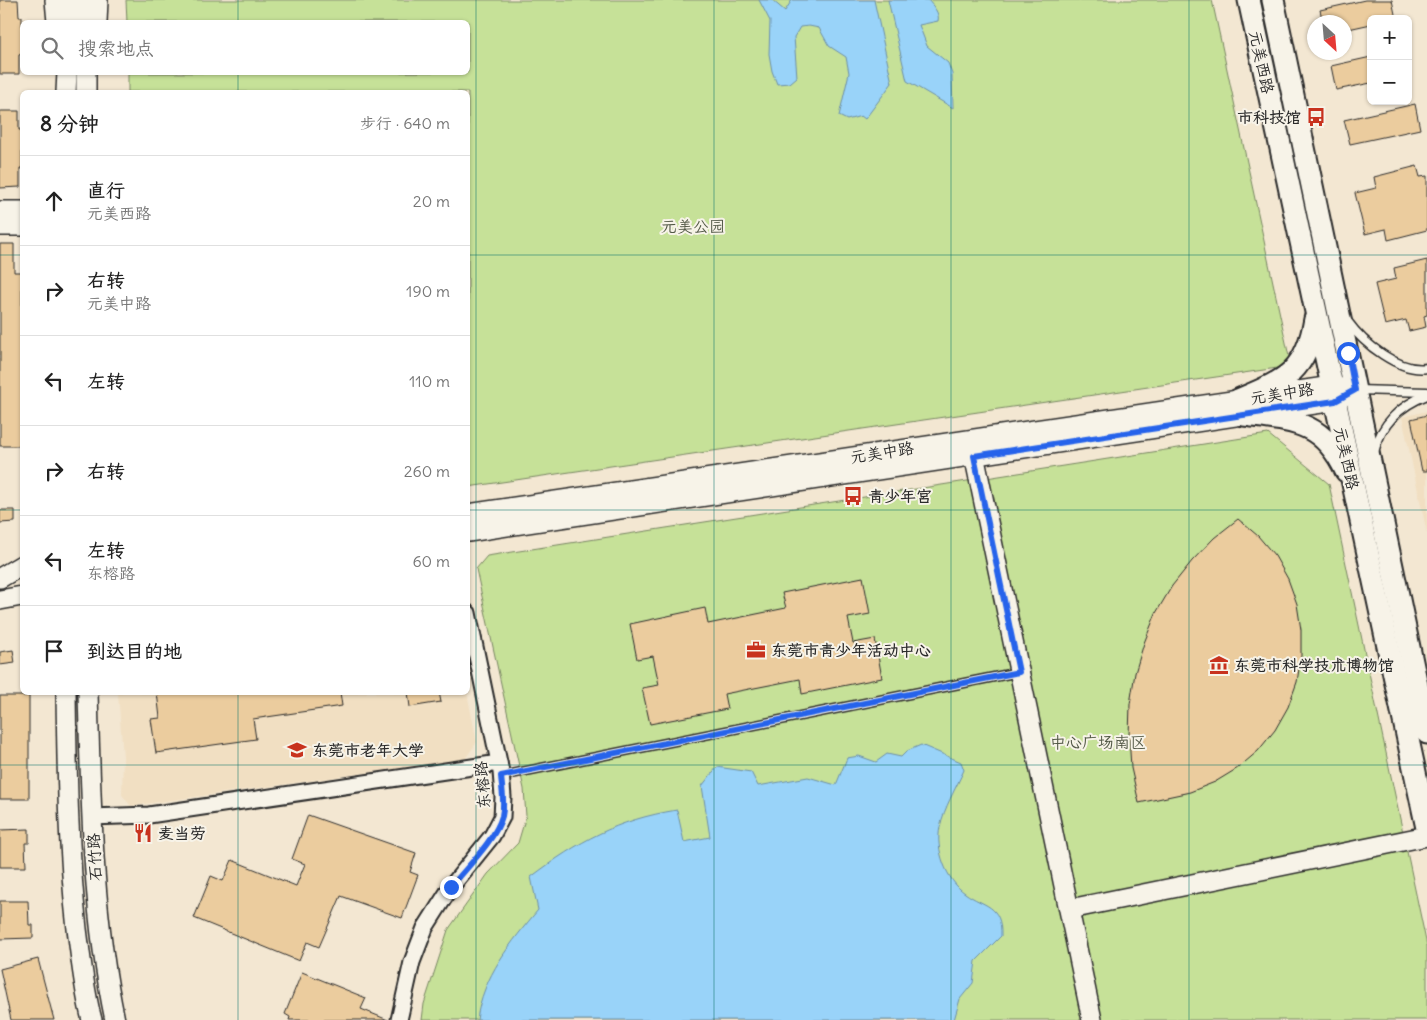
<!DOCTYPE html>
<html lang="zh">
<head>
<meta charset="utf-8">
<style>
  :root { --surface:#fff; --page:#f2f2f2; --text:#222; --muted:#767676; --line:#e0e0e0 }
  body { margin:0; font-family:Delius,"LXGW WenKai TC",sans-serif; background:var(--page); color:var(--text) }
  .controls { position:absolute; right:15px; top:15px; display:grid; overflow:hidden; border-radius:8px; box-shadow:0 1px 4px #0004 }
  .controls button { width:45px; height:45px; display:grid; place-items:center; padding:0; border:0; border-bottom:1px solid var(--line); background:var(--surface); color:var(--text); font:25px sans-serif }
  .compass { position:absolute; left:1307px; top:15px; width:45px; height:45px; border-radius:50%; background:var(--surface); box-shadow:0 1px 4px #0004; rotate:154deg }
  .stop { position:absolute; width:15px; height:15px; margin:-11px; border:4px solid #2563eb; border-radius:50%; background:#fff }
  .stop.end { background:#2563eb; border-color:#fff; box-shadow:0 1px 5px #0008 }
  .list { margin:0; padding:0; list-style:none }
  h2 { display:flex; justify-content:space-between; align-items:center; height:65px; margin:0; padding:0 20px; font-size:21px }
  h2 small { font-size:16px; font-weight:400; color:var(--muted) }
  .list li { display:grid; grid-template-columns:32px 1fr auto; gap:15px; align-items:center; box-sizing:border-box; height:90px; padding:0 20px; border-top:1px solid var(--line) }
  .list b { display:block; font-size:19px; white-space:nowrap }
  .list p { margin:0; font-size:16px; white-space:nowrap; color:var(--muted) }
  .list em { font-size:16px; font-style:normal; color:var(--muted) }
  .icon { flex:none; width:28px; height:28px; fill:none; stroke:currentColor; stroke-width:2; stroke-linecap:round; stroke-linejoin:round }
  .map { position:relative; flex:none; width:1427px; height:1020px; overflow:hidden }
  .search { position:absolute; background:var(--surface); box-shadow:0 1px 4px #0004; left:20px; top:20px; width:450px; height:55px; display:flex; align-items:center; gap:12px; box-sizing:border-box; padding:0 18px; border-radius:8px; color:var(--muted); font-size:19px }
  .panel { position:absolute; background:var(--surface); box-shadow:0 1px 4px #0004; left:20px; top:90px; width:450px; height:605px; border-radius:8px }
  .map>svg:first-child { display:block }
</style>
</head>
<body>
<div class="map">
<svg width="1427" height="1020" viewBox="0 0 1427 1020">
  <rect width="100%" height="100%" fill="#f3e7d2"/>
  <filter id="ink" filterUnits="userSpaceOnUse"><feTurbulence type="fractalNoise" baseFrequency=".02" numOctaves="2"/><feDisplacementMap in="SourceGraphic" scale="10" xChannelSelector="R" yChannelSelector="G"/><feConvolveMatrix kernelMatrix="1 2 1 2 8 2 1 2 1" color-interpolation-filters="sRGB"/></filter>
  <g filter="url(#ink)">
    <g fill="#f1dfc2">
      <path d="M1427 411V533L1402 417Z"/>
      <path d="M118 693H467L477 742 465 759 131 806 122 795 123 757Z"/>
    </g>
    <g fill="#c6e198" stroke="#788662">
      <path d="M126 0H1212L1291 366 468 487V92H128V73L468 72V22H127Z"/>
      <path d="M1268 434 1329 484 1427 946V1020H422L424 1004 448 930 488 874 518 843 526 816 524 789 476 569 487 556Z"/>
    </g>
    <g fill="#99d3f9" stroke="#6d90a7">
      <path d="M759 0H772L785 11 792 0H874L892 83 865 119 861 116 847 120 839 116 849 73 846 57 829 46 819 28 809 26 800 27 794 37 797 77 790 83 777 84 772 71 769 54 770 21Z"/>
      <path d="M888 0H928C933 6 940 13 938 21L919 25 927 46 948 63 952 74 953 108 907 81Z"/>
      <path d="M921 745 961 762 964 770C956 788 944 808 940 827 935 849 946 880 965 893 984 907 1002 904 1001 936L976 961 973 983 960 999 954 1020H477C482 977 512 941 538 910L531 877C579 841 616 820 677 810L684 842 710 837 702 786 717 767 751 772 758 786 808 777 836 785 847 758 859 756 876 762 887 754 901 757 907 751Z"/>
    </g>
    <g fill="#ebcc9e" stroke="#2b2b2b">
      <path d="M0 0H18L19 17H22V54L19 55V74H0Z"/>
      <path d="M1365 0H1392L1396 19H1371V24L1344 30V22H1323L1320 10Z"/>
      <path d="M1371 57V83L1336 90 1331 66Z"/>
      <path d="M1415 104 1420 129 1350 144 1344 120Z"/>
      <path d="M0 111H19V130H22V168H20V187L0 188Z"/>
      <path d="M1417 166 1420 177 1427 176V230L1388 240 1386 229 1365 234 1355 193 1376 188 1374 177Z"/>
      <path d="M0 244H14V272H22V446H0Z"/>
      <path d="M1427 260V315L1424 316 1426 327 1409 331 1406 320 1385 325 1375 284 1396 279 1394 268Z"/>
      <path d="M1427 415V471H1422L1411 419Z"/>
      <path d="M0 510H15V522L0 523Z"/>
      <path d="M1238 519 1258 536 1275 556 1288 579 1297 604 1301 630V656L1297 682 1288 707 1275 730 1258 751 1238 768 1215 782 1190 792 1139 803 1131 768 1129 736 1130 704 1135 673 1144 643 1156 613 1172 586 1192 561 1214 538Z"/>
      <path d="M863 577 870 614 848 618 853 643 875 639 882 678 802 694 800 679 724 694 727 709 650 724 642 688 659 685 653 656 637 659 630 624 705 608 708 624 786 608 782 593Z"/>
      <path d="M13 650 15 663 0 665V652Z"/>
      <path d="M157 692H340L342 706 253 719 256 739 156 753 151 719 160 718Z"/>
      <path d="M408 692H439L441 702 410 707Z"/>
      <rect x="0" y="696" width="29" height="103"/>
      <path d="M308 815 416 853 410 872 418 875 402 918 341 896 319 947 307 942 299 961 194 918 211 876 223 881 232 860 296 886 305 864 292 859Z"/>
      <path d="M29 829V843H25L26 867H0V830Z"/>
      <path d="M0 901H28L29 925H33V938L0 939Z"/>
      <path d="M38 959 54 1020H11L0 969Z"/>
      <path d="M302 972 366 998 361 1009 388 1020H289L290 1017 285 1014Z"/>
    </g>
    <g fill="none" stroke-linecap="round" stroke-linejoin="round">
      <g stroke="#2b2b2b" stroke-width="11">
        <g id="service">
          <path d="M1348 322C1363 343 1400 373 1427 368"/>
          <path d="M1357 390 1427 392"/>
          <path d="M1374 452C1381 424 1401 405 1427 395"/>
          <path d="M501 776 1019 672"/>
        </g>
      </g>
      <g stroke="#2b2b2b" stroke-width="19">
        <g id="minor">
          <path d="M91 817 149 815 499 763"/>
          <path d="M399 1020 412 962 425 928 451 887 492 836 502 817 503 797 501 772 468 613"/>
        </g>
      </g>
      <g stroke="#2b2b2b" stroke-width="22">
        <g id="tertiary">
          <path d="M55 0 57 22"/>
          <path d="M69 0V22"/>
          <path d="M83 0 84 22"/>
          <path d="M97 22 98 0"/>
          <path d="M86 72V92"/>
          <path d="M66 92 67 72"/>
          <path d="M0 211H22"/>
          <path d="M0 226H22"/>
          <path d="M972 445 1092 1020"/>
          <path d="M468 514 1332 386 1347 389"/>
          <path d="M468 532 1308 405 1335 401 1347 394"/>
          <path d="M0 578 22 565"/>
          <path d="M0 600 22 596"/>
          <path d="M66 692C67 772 68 851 77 929 81 959 84 991 92 1020"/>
          <path d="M88 692C91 802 92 912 115 1020"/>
          <path d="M1070 909 1427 836"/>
        </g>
      </g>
      <g stroke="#2b2b2b" stroke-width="25">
        <g id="secondary">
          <path d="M1249 0 1427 828"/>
          <path d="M1273 0 1427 733"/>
          <path d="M1238 400C1285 380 1306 373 1315 319"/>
          <path d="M1244 415C1292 421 1322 420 1346 471"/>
        </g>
      </g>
      <use href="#service" stroke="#f7f3e8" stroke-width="8"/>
      <use href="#minor" stroke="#f7f3e8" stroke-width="15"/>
      <use href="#tertiary" stroke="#f7f3e8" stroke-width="19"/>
      <use href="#secondary" stroke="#f7f3e8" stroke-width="21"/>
    </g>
  </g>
  <g fill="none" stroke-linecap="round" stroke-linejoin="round" filter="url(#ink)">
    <path stroke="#2563eb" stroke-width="6" d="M451 887C466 868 496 839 502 816 505 803 502 789 501 776L1019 672 974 456 1335 401 1355 390 1348 353"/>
  </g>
  <path fill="none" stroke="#0f766e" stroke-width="1" stroke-opacity="0.55" d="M238 0V22M476 0V1020M714 0V1020M951 0V1020M1189 0V1020M238 72V92M0 255H22M468 255H1427M0 510H22M468 510H1427M238 692V1020M0 765H1427"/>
  <defs>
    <g id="bus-bare" transform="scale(1.5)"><path d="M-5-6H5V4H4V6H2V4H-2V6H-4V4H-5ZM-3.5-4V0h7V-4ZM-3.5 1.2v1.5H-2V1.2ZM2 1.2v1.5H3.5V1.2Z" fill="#c8321e" stroke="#f7f3e8" stroke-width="2.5" paint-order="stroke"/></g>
    <g id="office-bare" transform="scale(1.5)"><path d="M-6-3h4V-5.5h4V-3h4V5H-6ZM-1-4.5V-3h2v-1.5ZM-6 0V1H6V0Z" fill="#c8321e" stroke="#f7f3e8" stroke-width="2.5" paint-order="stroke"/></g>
    <g id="museum-bare" transform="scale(1.5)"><path d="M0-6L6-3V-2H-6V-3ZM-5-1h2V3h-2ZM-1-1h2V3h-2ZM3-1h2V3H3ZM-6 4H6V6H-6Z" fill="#c8321e" stroke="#f7f3e8" stroke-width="2.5" paint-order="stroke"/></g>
    <g id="school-bare" transform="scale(1.5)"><path d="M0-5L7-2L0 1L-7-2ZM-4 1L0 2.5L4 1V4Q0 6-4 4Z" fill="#c8321e" stroke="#f7f3e8" stroke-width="2.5" paint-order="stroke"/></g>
    <g id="restaurant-bare" transform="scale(1.5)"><path d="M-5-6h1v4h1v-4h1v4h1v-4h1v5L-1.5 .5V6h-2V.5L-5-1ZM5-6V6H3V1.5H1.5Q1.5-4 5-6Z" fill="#c8321e" stroke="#f7f3e8" stroke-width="2.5" paint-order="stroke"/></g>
  </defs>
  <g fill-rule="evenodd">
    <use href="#bus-bare" x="1316" y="117"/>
    <use href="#bus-bare" x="853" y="496"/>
    <use href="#office-bare" x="756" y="650"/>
    <use href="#museum-bare" x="1219" y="665"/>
    <use href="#school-bare" x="297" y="750"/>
    <use href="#restaurant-bare" x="143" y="833"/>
  </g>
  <g text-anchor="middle" stroke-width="4" stroke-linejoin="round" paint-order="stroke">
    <g font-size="16" fill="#2b2b2b" stroke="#f7f3e8">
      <text transform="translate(1262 62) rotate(78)" y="6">元美西路</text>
      <text transform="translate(1282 393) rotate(-9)" y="6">元美中路</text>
      <text transform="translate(882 452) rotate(-9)" y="6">元美中路</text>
      <text transform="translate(1347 458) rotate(78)" y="6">元美西路</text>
      <text transform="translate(482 785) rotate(-95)" y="6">东榕路</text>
      <text transform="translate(94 857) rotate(-93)" y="6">石竹路</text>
    </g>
    <g font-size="16" font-weight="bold" fill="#2b2b2b" stroke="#f7f3e8" text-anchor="start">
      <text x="1301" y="123" text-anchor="end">市科技馆</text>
      <text x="868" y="502">青少年宫</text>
      <text x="771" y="656">东莞市青少年活动中心</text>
      <text x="1234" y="671">东莞市科学技术博物馆</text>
      <text x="312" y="756">东莞市老年大学</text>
      <text x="158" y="839">麦当劳</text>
    </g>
    <g font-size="16" fill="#525846" stroke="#f7f3e8">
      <text x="693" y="232">元美公园</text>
      <text x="1098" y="748">中心广场南区</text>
    </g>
  </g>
</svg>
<div class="controls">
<button>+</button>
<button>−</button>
</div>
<svg class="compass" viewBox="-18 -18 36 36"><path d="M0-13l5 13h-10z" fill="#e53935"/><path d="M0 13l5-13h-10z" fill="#767676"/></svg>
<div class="stop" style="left:1348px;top:353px"></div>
<div class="stop end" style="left:451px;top:887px"></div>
<div class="search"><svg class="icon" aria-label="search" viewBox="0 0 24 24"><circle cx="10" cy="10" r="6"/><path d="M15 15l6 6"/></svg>搜索地点</div>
<section class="panel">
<h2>8 分钟<small>步行 · 640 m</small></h2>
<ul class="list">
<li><svg class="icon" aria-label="ahead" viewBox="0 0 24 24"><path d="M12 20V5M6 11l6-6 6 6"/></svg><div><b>直行</b><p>元美西路</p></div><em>20 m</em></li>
<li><svg class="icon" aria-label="right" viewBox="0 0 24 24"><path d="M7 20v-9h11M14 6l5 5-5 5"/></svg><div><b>右转</b><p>元美中路</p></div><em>190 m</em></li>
<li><svg class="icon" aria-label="left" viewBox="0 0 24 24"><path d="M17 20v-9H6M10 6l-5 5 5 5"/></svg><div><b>左转</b></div><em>110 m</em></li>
<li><svg class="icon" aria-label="right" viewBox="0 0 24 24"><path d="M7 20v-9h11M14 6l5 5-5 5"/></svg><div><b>右转</b></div><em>260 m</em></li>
<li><svg class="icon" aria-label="left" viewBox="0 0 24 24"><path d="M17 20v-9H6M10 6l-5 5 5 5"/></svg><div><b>左转</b><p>东榕路</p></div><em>60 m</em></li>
<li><svg class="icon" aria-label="arrive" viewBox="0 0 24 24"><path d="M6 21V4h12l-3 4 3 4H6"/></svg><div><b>到达目的地</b></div></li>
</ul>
</section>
</div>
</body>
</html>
